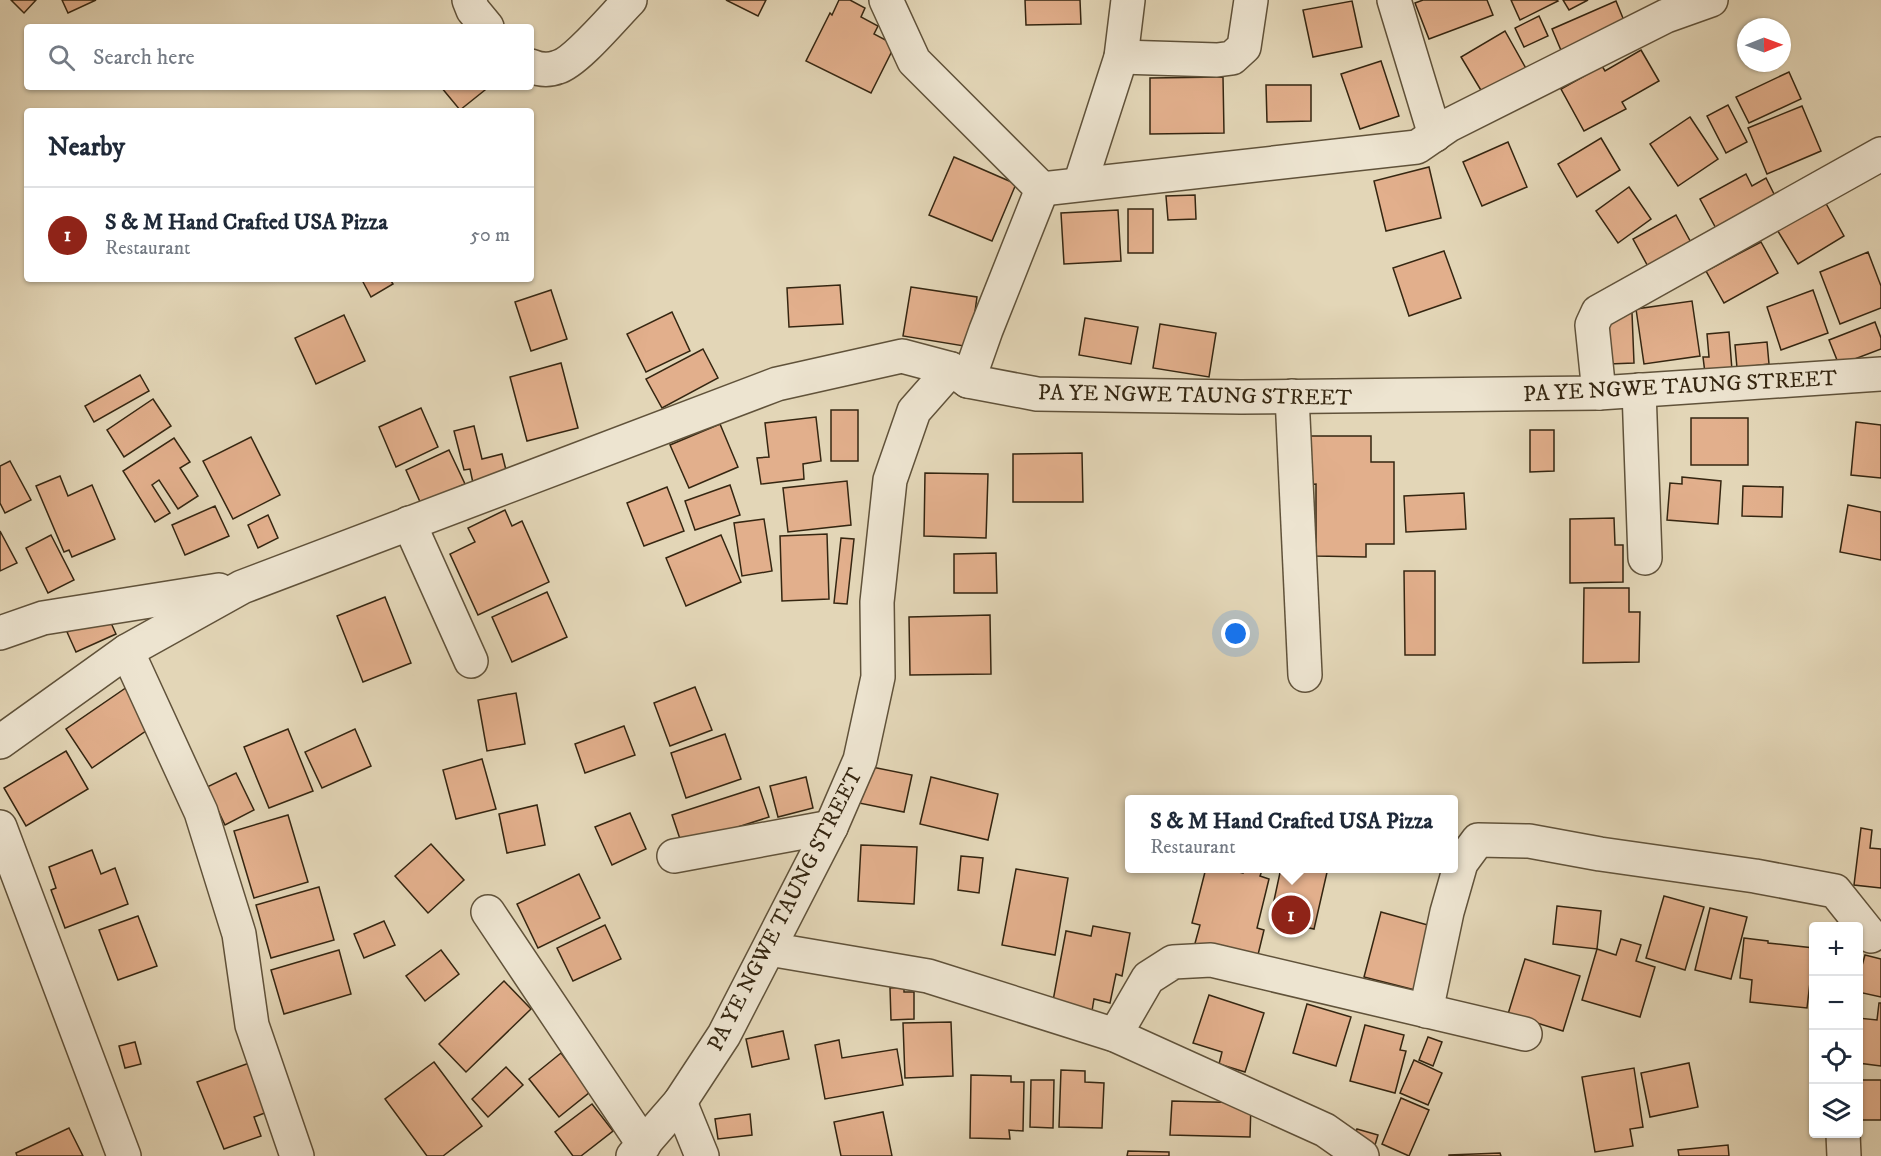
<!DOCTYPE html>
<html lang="en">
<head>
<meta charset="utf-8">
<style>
  :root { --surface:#fff; --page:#f6f6f7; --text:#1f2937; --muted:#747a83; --line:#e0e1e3; --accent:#8f2418 }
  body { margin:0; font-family:"IM FELL DW Pica",serif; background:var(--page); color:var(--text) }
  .controls { position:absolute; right:18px; bottom:18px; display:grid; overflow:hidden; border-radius:6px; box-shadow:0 2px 4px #0004 }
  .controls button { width:54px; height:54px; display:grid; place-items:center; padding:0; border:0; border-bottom:2px solid var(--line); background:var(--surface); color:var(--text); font:30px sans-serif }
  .compass { position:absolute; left:1737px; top:18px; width:54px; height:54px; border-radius:50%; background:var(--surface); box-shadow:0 2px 4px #0004; rotate:89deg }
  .you { position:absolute; left:1236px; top:634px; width:21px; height:21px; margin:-15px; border:4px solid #fff; border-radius:50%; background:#1a73e8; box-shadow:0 0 0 9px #1a73e833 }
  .badge { display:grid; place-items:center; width:39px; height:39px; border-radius:50%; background:var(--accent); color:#fff; font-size:20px; font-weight:700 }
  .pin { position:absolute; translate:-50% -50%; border:3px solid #fff; box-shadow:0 2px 6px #0006 }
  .popup { position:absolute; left:1125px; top:795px; width:333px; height:78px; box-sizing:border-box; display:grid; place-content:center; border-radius:6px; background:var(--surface); filter:drop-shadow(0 2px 4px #0005); font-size:20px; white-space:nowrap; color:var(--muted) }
  .popup b { font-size:22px; color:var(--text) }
  .popup::after { content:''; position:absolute; left:50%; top:100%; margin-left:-12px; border:12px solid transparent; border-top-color:var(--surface) }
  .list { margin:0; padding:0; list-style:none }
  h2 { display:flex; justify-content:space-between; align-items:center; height:78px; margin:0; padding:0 24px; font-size:26px }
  h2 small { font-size:20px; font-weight:400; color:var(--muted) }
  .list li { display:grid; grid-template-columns:39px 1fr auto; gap:18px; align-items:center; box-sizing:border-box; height:96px; padding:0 24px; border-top:2px solid var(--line) }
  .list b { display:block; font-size:22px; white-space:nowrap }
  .list p { margin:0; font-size:20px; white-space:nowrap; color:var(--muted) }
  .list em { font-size:20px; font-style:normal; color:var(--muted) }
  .icon { flex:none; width:33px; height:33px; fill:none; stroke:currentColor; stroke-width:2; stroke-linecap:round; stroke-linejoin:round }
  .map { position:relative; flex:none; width:1881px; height:1156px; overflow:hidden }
  .search { position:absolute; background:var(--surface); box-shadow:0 2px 4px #0004; left:24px; top:24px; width:510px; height:66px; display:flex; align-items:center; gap:15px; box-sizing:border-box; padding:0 21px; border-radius:6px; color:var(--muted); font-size:22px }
  .panel { position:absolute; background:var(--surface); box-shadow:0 2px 4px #0004; left:24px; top:108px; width:510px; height:174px; border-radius:6px }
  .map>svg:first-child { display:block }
</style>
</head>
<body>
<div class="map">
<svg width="1881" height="1156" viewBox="0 0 1881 1156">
  <rect width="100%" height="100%" fill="#e3d6b7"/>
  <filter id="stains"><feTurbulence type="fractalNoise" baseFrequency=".00333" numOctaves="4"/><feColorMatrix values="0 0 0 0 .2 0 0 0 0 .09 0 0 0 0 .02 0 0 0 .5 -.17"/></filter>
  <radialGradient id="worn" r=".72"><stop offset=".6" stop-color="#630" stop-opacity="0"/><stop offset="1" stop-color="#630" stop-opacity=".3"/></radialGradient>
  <g fill="#e2af8c" stroke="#352611" stroke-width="1.5">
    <path d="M11 0H36L24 13Z"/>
    <path d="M62 0H96L68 13Z"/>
    <path d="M726 0H766L758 16Z"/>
    <path d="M839 0H850L865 8 861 17 878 26 874 34 895 45 871 93 806 61 830 13 832 15Z"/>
    <path d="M1025 0H1080L1081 24 1026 25Z"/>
    <path d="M1423 0H1487L1493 15 1429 39 1415 3Z"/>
    <path d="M1511 0H1557L1558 1 1520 20Z"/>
    <path d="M1563 0H1588L1569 10Z"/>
    <path d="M1352 1 1362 47 1313 57 1303 10Z"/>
    <path d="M1616 1 1627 28 1563 55 1552 29Z"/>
    <path d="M1539 16 1548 36 1524 47 1515 28Z"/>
    <path d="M1505 31 1528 72 1485 97 1461 57Z"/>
    <path d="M1641 50 1659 81 1622 102 1626 109 1584 131 1561 89 1602 66 1605 71Z"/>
    <path d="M1381 61 1399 116 1360 129 1341 74Z"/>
    <path d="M1789 72 1801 99 1749 123 1736 97Z"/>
    <path d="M1223 77 1224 133 1150 134V78Z"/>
    <path d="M1266 85H1311V121L1267 122Z"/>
    <path d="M441 87H482L485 90 460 110Z"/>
    <path d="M1728 105 1747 142 1726 153 1707 116Z"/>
    <path d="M1802 106 1821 151 1767 174 1748 128Z"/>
    <path d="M1690 117 1718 159 1678 186 1650 144Z"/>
    <path d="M1601 138 1620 170 1577 197 1558 164Z"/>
    <path d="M1508 142 1527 187 1482 206 1463 162Z"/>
    <path d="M954 157 1016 184 992 241 929 215Z"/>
    <path d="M1429 167 1441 218 1386 231 1374 181Z"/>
    <path d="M1746 174 1752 186 1766 178 1777 200 1718 232 1700 199Z"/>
    <path d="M1629 187 1651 219 1618 243 1596 211Z"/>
    <path d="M1195 195 1196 219 1168 220 1166 196Z"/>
    <path d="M1824 200 1844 236 1798 264 1776 228Z"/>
    <rect x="1128" y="209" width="25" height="44"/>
    <path d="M1118 210 1121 261 1064 264 1061 213Z"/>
    <path d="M1676 215 1694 248 1651 272 1633 239Z"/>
    <path d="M1761 242 1778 273 1724 303 1706 271Z"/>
    <path d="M1444 251 1461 298 1409 316 1393 268Z"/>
    <path d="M1868 252 1881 286V308L1840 324 1820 272Z"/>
    <path d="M365 279H390L393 284 371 297 362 280Z"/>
    <path d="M840 285 843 324 789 327 787 288Z"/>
    <path d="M911 287 977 297 970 347 903 336Z"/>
    <path d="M551 290 567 339 531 351 515 302Z"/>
    <path d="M1813 290 1828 333 1781 350 1767 307Z"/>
    <path d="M1692 301 1700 356 1644 364 1636 309Z"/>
    <path d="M672 312 690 351 646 372 627 334Z"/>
    <path d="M1632 313 1634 363 1609 364 1607 314Z"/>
    <path d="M344 315 365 361 316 384 295 338Z"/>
    <path d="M1085 318 1138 327 1131 364 1079 355Z"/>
    <path d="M1875 322 1881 338V349L1839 365 1829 340Z"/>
    <path d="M1160 324 1216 333 1209 377 1153 368Z"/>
    <path d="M1729 332 1732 370 1705 373 1703 357H1709L1707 334Z"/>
    <path d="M1767 342 1769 364 1737 368 1735 345Z"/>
    <path d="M703 349 718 378 662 408 646 379Z"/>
    <path d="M561 363 578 428 527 441 510 377Z"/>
    <path d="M140 375 149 391 94 422 85 406Z"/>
    <path d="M153 399 171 426 124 457 107 430Z"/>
    <path d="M421 408 438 447 396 467 379 427Z"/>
    <rect x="831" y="410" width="27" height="51"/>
    <path d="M816 417 821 461 803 464 804 479 761 484 757 458 769 457 765 423Z"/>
    <rect x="1691" y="418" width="57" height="47"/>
    <path d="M1856 422 1881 425V478L1851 475Z"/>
    <path d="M720 424 738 467 689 488 670 445Z"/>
    <path d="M474 426 482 459 502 454 507 474 473 483 470 469 464 470 454 431Z"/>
    <path d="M1530 430H1554V471L1530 472Z"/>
    <path d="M1304 436H1371V462H1394V544H1366V557L1316 556V484L1304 485Z"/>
    <path d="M251 437 280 495 233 519 203 461Z"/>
    <path d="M174 438 190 462 180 468 198 496 178 509 159 480 152 485 170 513 155 522 123 471Z"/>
    <path d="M449 450 465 484 421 504 406 470Z"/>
    <path d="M1082 453 1083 502H1013V454Z"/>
    <path d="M10 461 31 500 5 513 0 503V466Z"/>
    <path d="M925 473 988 474 986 538 924 536Z"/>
    <path d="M60 476 68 496 92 485 115 539 72 557 69 550 64 552 36 486Z"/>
    <path d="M1682 477 1721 481 1718 524 1667 520 1670 483 1682 484Z"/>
    <path d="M847 481 851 525 788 532 783 488Z"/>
    <path d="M730 485 740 515 695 530 685 501Z"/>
    <path d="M1743 486 1783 487 1782 517 1742 516Z"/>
    <path d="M667 487 684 531 644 546 627 503Z"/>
    <path d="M1464 493 1466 529 1406 532 1404 496Z"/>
    <path d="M1848 505 1881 512V560L1840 552Z"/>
    <path d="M215 506 229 536 185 555 172 525Z"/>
    <path d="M505 510 512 526 522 521 549 582 478 615 450 554 475 542 468 528Z"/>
    <path d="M268 515 278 538 258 548 248 525Z"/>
    <path d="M1614 518 1615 545H1623V582L1570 583V519Z"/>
    <path d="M764 519 772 571 742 576 734 523Z"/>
    <path d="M0 531 17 563 0 571Z"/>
    <path d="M827 534 829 599 782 601 780 536Z"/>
    <path d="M51 535 74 580 48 593 26 548Z"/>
    <path d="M721 535 741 582 686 606 666 558Z"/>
    <path d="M841 538 854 539 847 604 834 603Z"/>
    <path d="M996 553 997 593H954V554Z"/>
    <path d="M1404 571H1435V655H1405Z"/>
    <path d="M1584 588H1629V612H1640L1639 662 1583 663Z"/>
    <path d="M547 592 567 637 512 662 492 617Z"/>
    <path d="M385 597 411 663 363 682 337 616Z"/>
    <path d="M107 614 116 634 76 652 67 632Z"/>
    <path d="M990 615 991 674 910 675 909 617Z"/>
    <path d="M130 685 156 724 92 768 66 729Z"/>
    <path d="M695 687 712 730 670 746 654 703Z"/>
    <path d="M516 693 525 744 487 751 478 700Z"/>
    <path d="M624 726 635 755 585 773 575 744Z"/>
    <path d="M288 729 313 791 269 808 244 747Z"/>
    <path d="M355 729 371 766 322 788 305 752Z"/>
    <path d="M725 734 741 779 686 798 671 753Z"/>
    <path d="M66 751 88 789 26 826 4 788Z"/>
    <path d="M482 759 496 809 456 819 443 770Z"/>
    <path d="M862 765 912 775 904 812 854 802Z"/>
    <path d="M236 773 254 810 225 825 207 787Z"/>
    <path d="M806 777 813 808 778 817 770 786Z"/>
    <path d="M931 777 998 794 988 840 920 824Z"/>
    <path d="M759 787 769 817 682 845 672 815Z"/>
    <path d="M537 805 545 845 507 853 499 814Z"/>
    <path d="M630 813 646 849 612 865 595 827Z"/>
    <path d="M288 815 308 882 254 898 234 831Z"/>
    <path d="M1861 828 1872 830 1870 848 1881 849V888L1854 885Z"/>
    <path d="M431 844 464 880 428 913 395 876Z"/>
    <path d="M861 845 917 847 914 904 858 901Z"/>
    <path d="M92 850 101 874 115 868 128 904 65 928 51 890 56 888 49 867Z"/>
    <path d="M961 856 983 858 979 893 958 890Z"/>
    <path d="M1206 868H1224L1243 873 1244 868H1263L1260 876 1269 879 1257 928 1264 930 1256 963 1194 947 1200 925 1192 923Z"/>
    <path d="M1281 868H1328L1314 929 1270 919Z"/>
    <path d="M1016 869 1068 878 1055 955 1002 945Z"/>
    <path d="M579 874 600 918 538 948 517 904Z"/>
    <path d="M319 887 334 940 271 958 256 905Z"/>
    <path d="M1664 896 1704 907 1685 970 1646 958Z"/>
    <path d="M1557 906 1601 911 1597 949 1553 944Z"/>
    <path d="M1710 908 1747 917 1731 979 1695 970Z"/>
    <path d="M1381 912 1435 927 1419 991 1364 977Z"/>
    <path d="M138 916 157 966 118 980 99 930Z"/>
    <path d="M384 921 395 945 364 958 354 934Z"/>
    <path d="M605 925 621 959 573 981 557 948Z"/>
    <path d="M1093 926 1130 933 1122 976 1116 974 1110 1003 1094 999 1092 1011 1052 1006 1066 931 1091 936Z"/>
    <path d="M1744 938 1768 941V943L1814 948 1807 1008 1750 1002 1752 980 1740 978Z"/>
    <path d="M1621 939 1641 945 1636 961 1655 967 1640 1017 1582 1000 1597 949 1616 955Z"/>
    <path d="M339 950 351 994 284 1014 271 970Z"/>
    <path d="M441 950 459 974 425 1001 406 976Z"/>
    <path d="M1865 955 1881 959V997L1858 992V980Z"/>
    <path d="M1525 959 1580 976 1563 1031 1508 1014Z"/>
    <path d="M504 981 531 1009 466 1072 439 1044Z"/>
    <path d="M904 987V992H914V1019L891 1020 890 988Z"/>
    <path d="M1209 995 1264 1013 1245 1072 1219 1064 1222 1052 1193 1043Z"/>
    <path d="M1879 1003H1881V1066L1858 1063V1018L1877 1020Z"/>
    <path d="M1307 1004 1351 1017 1336 1066 1293 1053Z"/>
    <path d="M951 1022 953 1076 905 1078 903 1023Z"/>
    <path d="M1365 1025 1404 1035 1400 1050 1406 1051 1395 1093 1350 1081Z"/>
    <path d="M783 1031 789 1059 752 1067 746 1039Z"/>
    <path d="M1428 1037 1442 1042 1433 1066 1419 1060Z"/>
    <path d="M839 1040 842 1058 897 1049 903 1085 825 1099 815 1045Z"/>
    <path d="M135 1042 141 1064 125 1068 119 1046Z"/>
    <path d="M561 1053 590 1092 559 1117 529 1079Z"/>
    <path d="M1414 1060 1442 1073 1428 1105 1400 1093Z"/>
    <path d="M252 1062 270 1111 254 1117 261 1136 224 1149 197 1082Z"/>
    <path d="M434 1062 482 1126 443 1156H427L385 1099Z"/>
    <path d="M1689 1063 1698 1107 1650 1117 1641 1073Z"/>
    <path d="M506 1067 523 1085 488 1117 472 1099Z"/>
    <path d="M1634 1068 1643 1127 1630 1129 1633 1146 1595 1152 1582 1077Z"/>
    <path d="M1061 1070 1085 1071V1082L1104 1083 1102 1128 1059 1127Z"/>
    <path d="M971 1075 1011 1076V1082H1024L1023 1131 1009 1130 1010 1139 970 1138Z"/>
    <path d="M1031 1080H1054L1053 1128 1030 1127Z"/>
    <rect x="1858" y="1080" width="23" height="40"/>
    <path d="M1401 1098 1429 1110 1409 1156 1382 1144Z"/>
    <path d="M1172 1101 1251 1103 1250 1137 1170 1135Z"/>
    <path d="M592 1104 613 1131 581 1156H573L555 1132Z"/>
    <path d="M883 1112 892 1156H841L834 1122Z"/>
    <path d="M750 1114 752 1135 718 1139 715 1119Z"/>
    <path d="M69 1128 83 1156H17L16 1153Z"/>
    <path d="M1357 1129 1378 1135 1372 1155 1351 1148Z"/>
    <path d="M1728 1145 1729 1156H1679L1678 1150Z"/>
    <path d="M1128 1151 1169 1152V1156H1127Z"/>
    <path d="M1500 1153 1501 1156H1449V1155Z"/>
  </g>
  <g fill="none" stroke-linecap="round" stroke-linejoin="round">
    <g stroke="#60523a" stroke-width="36">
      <g id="minor">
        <path d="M469 0 473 10 487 27"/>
        <path d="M886 0 914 61 1042 189"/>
        <path d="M1394 0 1435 135"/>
        <path d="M1121 57 1217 60 1232 58 1244 47 1251 0"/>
        <path d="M531 66C540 70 548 71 558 67 576 62 615 15 630 0"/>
        <path d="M1080 184 1121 57 1128 0"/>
        <path d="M1042 189 1417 147 1449 125 1666 16 1711 0"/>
        <path d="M968 381 986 330 1042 189"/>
        <path d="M1639 390 1645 558"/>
        <path d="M1599 393 1592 325 1598 312 1881 154"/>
        <path d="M1292 396 1305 675"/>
        <path d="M409 523 471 661"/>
        <path d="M0 633 43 618 219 590"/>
        <path d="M127 651 201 812 239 934 252 1025 297 1156"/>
        <path d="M0 742 127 651 242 587 777 384 902 356 951 369"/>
        <path d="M0 827 124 1156"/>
        <path d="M674 856 831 827"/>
        <path d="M488 912 644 1145"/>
        <path d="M769 949 928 976 1115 1035 1325 1130 1362 1156"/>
        <path d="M1426 1011 1447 912 1461 863 1478 840 1529 841 1600 854 1755 876 1835 891 1871 936"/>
        <path d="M1115 1035 1148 978 1173 962 1211 960 1525 1034"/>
        <path d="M680 1102 702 1156"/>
        <path d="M1843 1134 1844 1156"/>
        <path d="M633 1156 680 1102 724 1035 831 827 860 760 878 677 877 602 890 480 914 411 951 369 968 381 1037 394 1241 397 1599 393 1881 374"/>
      </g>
    </g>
    <use href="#minor" stroke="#ede4d0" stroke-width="33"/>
  </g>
  <g text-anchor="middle" stroke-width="6" stroke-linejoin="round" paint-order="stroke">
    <g font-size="22" fill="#352611" stroke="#ede4d0">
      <text transform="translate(1680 385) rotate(-3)" y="8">PA YE NGWE TAUNG STREET</text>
      <text transform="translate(1195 394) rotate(1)" y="8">PA YE NGWE TAUNG STREET</text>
      <text transform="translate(784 909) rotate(-63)" y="8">PA YE NGWE TAUNG STREET</text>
    </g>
  </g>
  <rect width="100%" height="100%" filter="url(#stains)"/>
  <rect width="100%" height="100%" fill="url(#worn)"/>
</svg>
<div class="controls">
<button>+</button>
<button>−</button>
<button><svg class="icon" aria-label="locate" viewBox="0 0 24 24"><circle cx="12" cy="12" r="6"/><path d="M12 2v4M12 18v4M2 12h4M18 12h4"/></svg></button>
<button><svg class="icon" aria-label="layers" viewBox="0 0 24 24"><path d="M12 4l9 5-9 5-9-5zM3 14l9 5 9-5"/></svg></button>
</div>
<svg class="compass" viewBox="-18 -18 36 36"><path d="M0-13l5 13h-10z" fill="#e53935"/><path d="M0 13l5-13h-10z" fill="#747a83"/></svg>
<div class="you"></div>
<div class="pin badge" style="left:1291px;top:915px">1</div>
<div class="popup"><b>S &amp; M Hand Crafted USA Pizza</b>Restaurant</div>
<div class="search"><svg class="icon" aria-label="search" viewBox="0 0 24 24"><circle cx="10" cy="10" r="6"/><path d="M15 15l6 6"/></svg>Search here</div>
<section class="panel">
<h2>Nearby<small></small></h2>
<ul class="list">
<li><span class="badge">1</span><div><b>S &amp; M Hand Crafted USA Pizza</b><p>Restaurant</p></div><em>50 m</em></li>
</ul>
</section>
</div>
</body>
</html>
